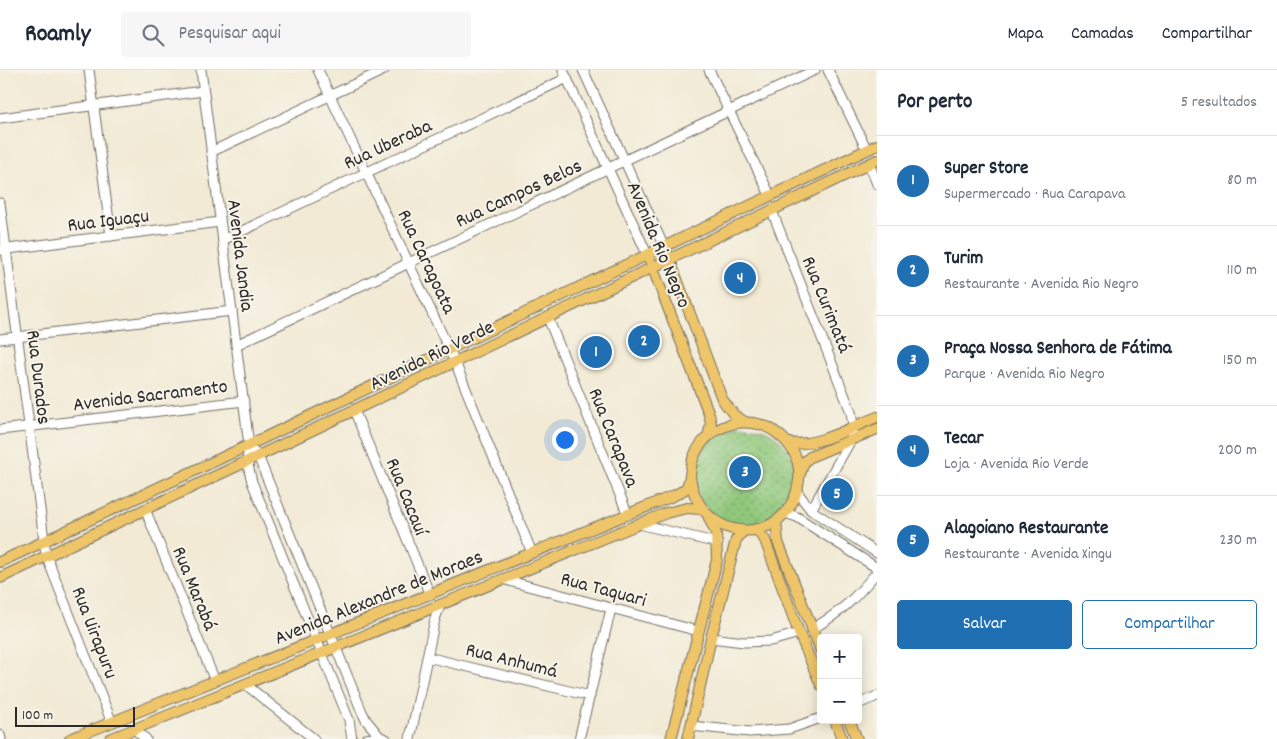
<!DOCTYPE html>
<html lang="pt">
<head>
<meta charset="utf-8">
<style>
  :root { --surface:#fff; --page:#f6f6f7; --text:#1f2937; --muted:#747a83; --line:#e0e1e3; --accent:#1f6fb2 }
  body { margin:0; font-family:Dekko,sans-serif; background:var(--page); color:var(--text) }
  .controls { position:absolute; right:15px; bottom:15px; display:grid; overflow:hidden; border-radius:5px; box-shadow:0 2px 12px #0003 }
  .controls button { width:45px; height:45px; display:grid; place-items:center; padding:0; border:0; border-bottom:1px solid var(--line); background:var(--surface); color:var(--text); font:25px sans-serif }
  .scale { position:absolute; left:15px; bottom:12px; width:120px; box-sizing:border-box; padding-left:5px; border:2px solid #2b2b2b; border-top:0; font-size:14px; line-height:18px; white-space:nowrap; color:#2b2b2b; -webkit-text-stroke:4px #f7f3e8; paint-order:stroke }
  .you { position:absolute; left:564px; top:369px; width:18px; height:18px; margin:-12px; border:4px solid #fff; border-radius:50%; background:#1a73e8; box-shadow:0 0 0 8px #1a73e833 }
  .badge { display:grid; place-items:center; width:32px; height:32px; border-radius:50%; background:var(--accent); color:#fff; font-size:16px; font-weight:700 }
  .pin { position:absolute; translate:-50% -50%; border:2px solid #fff; box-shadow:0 1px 5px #0006 }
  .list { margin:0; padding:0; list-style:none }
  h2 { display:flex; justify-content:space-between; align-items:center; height:65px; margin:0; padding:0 20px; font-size:21px }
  h2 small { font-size:16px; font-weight:400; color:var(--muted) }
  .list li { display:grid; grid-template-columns:32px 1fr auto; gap:15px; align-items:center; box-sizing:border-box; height:90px; padding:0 20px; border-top:1px solid var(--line) }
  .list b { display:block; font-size:19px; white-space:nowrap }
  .list p { margin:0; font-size:16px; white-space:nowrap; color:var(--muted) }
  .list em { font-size:16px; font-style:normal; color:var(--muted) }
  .actions { display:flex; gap:10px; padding:15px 20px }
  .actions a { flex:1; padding:11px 0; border:1px solid var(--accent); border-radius:5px; text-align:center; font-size:18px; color:var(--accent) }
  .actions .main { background:var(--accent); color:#fff }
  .icon { flex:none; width:28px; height:28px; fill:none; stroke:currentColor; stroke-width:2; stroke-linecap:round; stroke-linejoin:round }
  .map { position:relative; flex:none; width:877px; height:669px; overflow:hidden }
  header { display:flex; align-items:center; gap:30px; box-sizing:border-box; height:70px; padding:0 25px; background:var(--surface); border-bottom:1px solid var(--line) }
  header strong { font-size:24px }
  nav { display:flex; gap:28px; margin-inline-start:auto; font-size:18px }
  .search { width:350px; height:45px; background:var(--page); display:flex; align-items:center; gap:12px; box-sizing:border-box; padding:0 18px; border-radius:5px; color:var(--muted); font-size:19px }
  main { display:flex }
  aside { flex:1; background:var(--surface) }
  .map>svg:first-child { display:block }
</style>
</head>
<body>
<header>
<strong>Roamly</strong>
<div class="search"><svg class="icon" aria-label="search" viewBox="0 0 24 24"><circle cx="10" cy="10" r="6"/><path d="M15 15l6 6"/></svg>Pesquisar aqui</div>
<nav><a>Mapa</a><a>Camadas</a><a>Compartilhar</a></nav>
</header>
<main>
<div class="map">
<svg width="877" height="669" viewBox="0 0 877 669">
  <defs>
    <pattern id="grass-dots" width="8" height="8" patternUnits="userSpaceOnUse" patternTransform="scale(1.25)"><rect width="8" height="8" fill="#8fc77b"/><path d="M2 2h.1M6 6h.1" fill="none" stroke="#75a265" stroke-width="1.8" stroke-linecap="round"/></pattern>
  </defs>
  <rect width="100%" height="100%" fill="#f7f3e8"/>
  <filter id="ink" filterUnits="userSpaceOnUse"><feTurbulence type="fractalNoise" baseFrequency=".02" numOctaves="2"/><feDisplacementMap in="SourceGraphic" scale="10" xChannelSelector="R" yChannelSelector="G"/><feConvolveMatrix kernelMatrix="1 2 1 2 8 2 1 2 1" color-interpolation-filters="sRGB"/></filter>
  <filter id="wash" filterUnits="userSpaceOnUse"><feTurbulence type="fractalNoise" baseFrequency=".0096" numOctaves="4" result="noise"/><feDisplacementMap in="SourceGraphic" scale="20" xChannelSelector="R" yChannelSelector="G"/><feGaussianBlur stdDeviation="1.12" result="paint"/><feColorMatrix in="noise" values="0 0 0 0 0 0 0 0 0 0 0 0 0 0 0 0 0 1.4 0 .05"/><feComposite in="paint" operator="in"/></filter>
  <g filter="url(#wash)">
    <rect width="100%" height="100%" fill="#f2ead5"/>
    <circle fill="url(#grass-dots)" stroke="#5d7953" cx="745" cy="406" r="50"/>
  </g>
  <g filter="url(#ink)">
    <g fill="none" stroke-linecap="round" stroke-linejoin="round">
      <g stroke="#716e66" stroke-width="11">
        <g id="minor">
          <path d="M89 0 111 166"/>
          <path d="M201 0 249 375 247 391 252 412 349 650 352 669"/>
          <path d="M318 0 455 292 532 483"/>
          <path d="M563 0 647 184"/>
          <path d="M583 0 664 177"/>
          <path d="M709 0 770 125"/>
          <path d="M828 0 867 80"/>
          <path d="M0 48 203 21"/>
          <path d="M211 82 384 0"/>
          <path d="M869 94 877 114"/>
          <path d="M0 133 46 485 112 653"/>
          <path d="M772 141 851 342 853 356 851 370 811 440"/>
          <path d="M223 170 567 8"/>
          <path d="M0 180 220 152"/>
          <path d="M548 248 628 445"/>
          <path d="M0 269 232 241"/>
          <path d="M236 275 815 0"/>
          <path d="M354 340 430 525"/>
          <path d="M0 360 244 331"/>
          <path d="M254 382 258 386 362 642 366 650 380 667"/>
          <path d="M797 422 811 440 877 483"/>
          <path d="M145 439 215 611"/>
          <path d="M785 443 797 447 877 498"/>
          <path d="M639 454 718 473"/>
          <path d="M502 509 698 561"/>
          <path d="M812 559C842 542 855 528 877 502"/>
          <path d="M711 568 744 572 771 571 799 563"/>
          <path d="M427 587 590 626"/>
          <path d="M245 614 314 669"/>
          <path d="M858 634 877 626"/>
          <path d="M691 656 750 662 789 659 821 648"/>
          <path d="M134 659 146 669"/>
          <path d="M0 665 1 669"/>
          <path d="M366 669 380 667 386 669"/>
          <path d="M410 669 435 549 440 536"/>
          <path d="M579 669 611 539"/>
        </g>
      </g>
      <g stroke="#716e66" stroke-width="12">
        <g id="major">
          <path d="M668 185 722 329 734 345 745 352"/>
          <path d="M650 191 709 344 711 354 708 366"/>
          <path d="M788 373C816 378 851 357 877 347"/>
          <path d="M800 404 804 392 810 387 877 359"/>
          <path d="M776 451 778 472 821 581"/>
          <path d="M756 459 765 470 799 563 821 615"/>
          <path d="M0 492 249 375 877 75"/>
          <path d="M0 508 258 386 877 90"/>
          <path d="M835 650 842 669"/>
          <path d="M849 650 857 669"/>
          <path d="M70 669 673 426C677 424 683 421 686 418 691 411 690 400 692 392 696 378 707 364 721 358 738 350 762 350 778 364 792 375 801 391 799 410 790 479 699 477 690 406"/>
          <path d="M110 669 666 443 687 438 701 439"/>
          <path d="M671 669 717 490 716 463 709 448"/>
          <path d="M688 669 711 568 736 470 743 461"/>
        </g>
      </g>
      <use href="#minor" stroke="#fff" stroke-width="9"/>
      <use href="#major" stroke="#eec569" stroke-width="10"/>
    </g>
  </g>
  <g text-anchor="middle" stroke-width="4" stroke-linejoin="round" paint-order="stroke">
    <g font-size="20" fill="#2b2b2b" stroke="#f7f3e8">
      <text transform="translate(387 73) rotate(-25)" y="7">Rua Uberaba</text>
      <text transform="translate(518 122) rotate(-25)" y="7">Rua Campos Belos</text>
      <text transform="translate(108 149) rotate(-7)" y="7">Rua Iguaçu</text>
      <text transform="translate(660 174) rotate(67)" y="7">Avenida Rio Negro</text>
      <text transform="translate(242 185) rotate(83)" y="7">Avenida Jandia</text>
      <text transform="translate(428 191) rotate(65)" y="7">Rua Caragoata</text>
      <text transform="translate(828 234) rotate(68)" y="7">Rua Curimatá</text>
      <text transform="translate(431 284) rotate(-26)" y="7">Avenida Rio Verde</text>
      <text transform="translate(40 307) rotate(83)" y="7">Rua Durados</text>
      <text transform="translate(150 324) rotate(-7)" y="7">Avenida Sacramento</text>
      <text transform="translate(615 367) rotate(68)" y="7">Rua Carapava</text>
      <text transform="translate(408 426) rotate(68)" y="7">Rua Cacauí</text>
      <text transform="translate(196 518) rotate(68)" y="7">Rua Marabá</text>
      <text transform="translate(604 518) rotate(15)" y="7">Rua Taquari</text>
      <text transform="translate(378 526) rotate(-22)" y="7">Avenida Alexandre de Moraes</text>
      <text transform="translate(96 562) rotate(69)" y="7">Rua Uirapuru</text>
      <text transform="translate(512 589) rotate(14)" y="7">Rua Anhumá</text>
    </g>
  </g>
</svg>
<div class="controls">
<button>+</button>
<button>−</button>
</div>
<div class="scale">100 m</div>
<div class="you"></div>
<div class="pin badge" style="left:596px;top:282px">1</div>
<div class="pin badge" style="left:644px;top:271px">2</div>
<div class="pin badge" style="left:745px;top:402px">3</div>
<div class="pin badge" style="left:740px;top:208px">4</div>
<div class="pin badge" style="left:837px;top:424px">5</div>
</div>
<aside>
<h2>Por perto<small>5 resultados</small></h2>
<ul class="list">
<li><span class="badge">1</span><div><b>Super Store</b><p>Supermercado · Rua Carapava</p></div><em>80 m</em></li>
<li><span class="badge">2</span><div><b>Turim</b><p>Restaurante · Avenida Rio Negro</p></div><em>110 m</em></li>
<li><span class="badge">3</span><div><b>Praça Nossa Senhora de Fátima</b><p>Parque · Avenida Rio Negro</p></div><em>150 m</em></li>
<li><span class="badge">4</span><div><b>Tecar</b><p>Loja · Avenida Rio Verde</p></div><em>200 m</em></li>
<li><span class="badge">5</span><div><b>Alagoiano Restaurante</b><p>Restaurante · Avenida Xingu</p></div><em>230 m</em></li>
</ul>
<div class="actions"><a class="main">Salvar</a><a>Compartilhar</a></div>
</aside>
</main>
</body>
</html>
